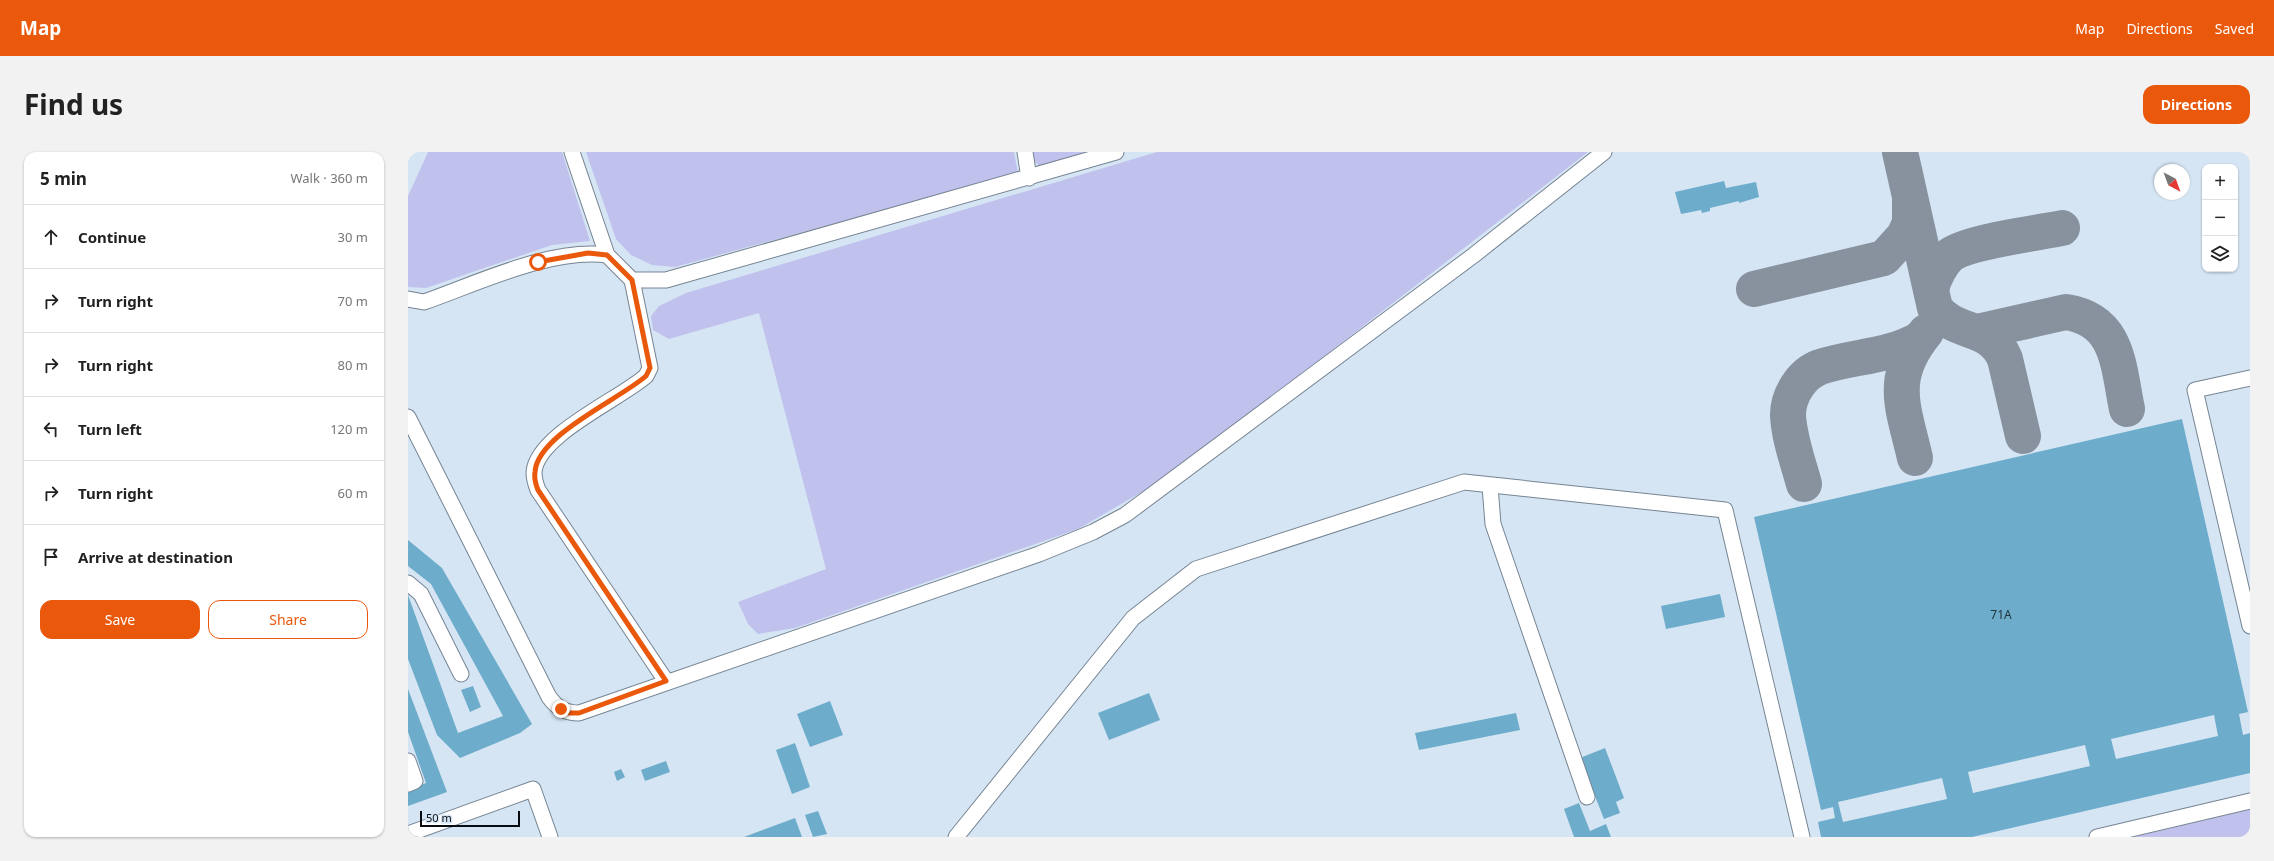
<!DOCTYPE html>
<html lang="en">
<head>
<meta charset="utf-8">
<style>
  :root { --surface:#fff; --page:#f2f2f2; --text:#222; --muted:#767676; --line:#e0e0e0; --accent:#ea580c }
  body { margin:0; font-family:"Noto Sans",sans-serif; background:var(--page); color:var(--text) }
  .controls { position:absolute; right:12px; top:12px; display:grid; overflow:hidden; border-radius:8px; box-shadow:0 1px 3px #0004 }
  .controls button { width:36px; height:36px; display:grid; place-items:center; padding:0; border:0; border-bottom:1px solid var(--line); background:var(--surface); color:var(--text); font:20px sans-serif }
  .compass { position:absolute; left:1746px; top:12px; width:36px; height:36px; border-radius:50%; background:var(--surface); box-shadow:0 1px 3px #0004; rotate:139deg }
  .scale { position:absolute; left:12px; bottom:10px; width:100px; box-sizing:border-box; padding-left:4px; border:2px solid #080c11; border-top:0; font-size:11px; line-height:14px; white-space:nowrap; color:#080c11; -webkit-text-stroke:3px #d5e5f4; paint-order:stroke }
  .stop { position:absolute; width:12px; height:12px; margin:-9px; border:3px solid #ea580c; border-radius:50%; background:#fff }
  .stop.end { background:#ea580c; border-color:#fff; box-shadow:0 1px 4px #0008 }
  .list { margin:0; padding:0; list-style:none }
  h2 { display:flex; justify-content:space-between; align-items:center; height:52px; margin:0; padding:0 16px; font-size:17px }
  h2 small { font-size:13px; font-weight:400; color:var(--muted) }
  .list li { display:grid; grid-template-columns:26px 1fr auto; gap:12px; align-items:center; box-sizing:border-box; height:64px; padding:0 16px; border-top:1px solid var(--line) }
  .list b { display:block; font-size:15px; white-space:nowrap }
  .list em { font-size:13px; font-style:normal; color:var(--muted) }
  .actions { display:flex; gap:8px; padding:12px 16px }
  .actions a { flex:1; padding:9px 0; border:1px solid var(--accent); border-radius:12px; text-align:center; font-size:14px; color:var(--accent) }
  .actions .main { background:var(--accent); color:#fff }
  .icon { flex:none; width:22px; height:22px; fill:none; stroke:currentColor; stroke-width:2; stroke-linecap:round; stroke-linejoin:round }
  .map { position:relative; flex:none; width:1842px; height:685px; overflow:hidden; border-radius:12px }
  header { display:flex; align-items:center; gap:24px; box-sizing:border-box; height:56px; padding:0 20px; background:var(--accent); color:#fff }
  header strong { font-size:19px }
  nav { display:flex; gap:22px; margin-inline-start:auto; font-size:14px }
  .intro { display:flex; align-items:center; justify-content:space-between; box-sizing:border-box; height:96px; padding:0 24px }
  h1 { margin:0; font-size:28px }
  .button { padding:10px 18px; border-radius:12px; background:var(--accent); color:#fff; font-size:14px; font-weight:700 }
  main { display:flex; gap:24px; padding:0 24px }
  aside { flex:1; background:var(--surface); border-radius:12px; box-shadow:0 1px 3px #0004 }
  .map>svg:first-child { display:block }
</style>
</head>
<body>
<header>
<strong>Map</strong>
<nav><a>Map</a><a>Directions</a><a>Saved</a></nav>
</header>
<div class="intro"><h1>Find us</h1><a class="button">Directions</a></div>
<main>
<aside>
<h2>5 min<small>Walk · 360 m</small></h2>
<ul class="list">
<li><svg class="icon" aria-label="ahead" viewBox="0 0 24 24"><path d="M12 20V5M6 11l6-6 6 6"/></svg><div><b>Continue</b></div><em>30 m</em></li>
<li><svg class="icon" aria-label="right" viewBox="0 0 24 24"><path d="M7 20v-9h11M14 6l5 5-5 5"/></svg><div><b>Turn right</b></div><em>70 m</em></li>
<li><svg class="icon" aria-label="right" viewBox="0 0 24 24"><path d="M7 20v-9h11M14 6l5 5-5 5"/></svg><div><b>Turn right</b></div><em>80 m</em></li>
<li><svg class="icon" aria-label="left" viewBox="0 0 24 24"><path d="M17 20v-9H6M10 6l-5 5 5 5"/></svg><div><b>Turn left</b></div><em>120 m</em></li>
<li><svg class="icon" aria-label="right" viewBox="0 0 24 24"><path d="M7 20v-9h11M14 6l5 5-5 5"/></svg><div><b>Turn right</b></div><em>60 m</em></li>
<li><svg class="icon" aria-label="arrive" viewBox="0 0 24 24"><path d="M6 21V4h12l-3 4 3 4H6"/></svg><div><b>Arrive at destination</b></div></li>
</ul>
<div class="actions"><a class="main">Save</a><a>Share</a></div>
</aside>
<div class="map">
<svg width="1842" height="685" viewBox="0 0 1842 685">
  <rect width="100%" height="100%" fill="#d5e5f4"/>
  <g fill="#c1c1ed">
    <path d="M20 0H154L182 89 144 93 18 136 0 135V44Z"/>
    <path d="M178 0H606L610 21 267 115 244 113 223 103 208 87Z"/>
    <path d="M625 0H685L633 15 626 9Z"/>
    <path d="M749 0H1180L763 323 670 377 387 476 350 482 340 472 330 450 418 417 351 161 261 187 245 178 243 164 251 154 278 141Z"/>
    <path d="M1842 657V685H1729L1730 684Z"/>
  </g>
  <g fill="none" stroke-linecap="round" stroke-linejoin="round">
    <g stroke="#87929e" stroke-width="36">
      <path d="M1492 0 1527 156C1547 184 1583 172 1597 207L1615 284"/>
      <path d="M1523 136C1527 124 1532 113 1541 104 1557 90 1630 81 1654 76"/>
      <path d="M1346 137 1476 106 1496 84 1502 71V50"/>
      <path d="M1569 180 1658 160C1711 168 1710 214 1719 257"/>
      <path d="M1507 306C1495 254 1480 226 1518 180"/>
      <path d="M1396 332C1390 310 1381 286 1380 263 1380 244 1393 222 1412 215 1445 204 1481 205 1512 187"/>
    </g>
  </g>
  <g fill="#6dacca" fill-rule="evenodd">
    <path d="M1316 29 1318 36 1348 30 1351 45 1331 51V49L1302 56V59L1294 61 1293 58 1273 62 1267 40Z"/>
    <path d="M1774 267 1840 560 1831 562 1835 583 1842 581V621L1564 685H1413L1410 670 1427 666 1425 655 1413 658 1346 365ZM1806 563 1810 584 1708 607 1703 587ZM1677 593 1682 614 1565 641 1560 620ZM1534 626 1539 647 1435 670 1430 650Z"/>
    <path d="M0 388 34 416 124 572 112 581 52 606 29 583 0 507V443L50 581 95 564 23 432 0 414Z"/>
    <path d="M1312 442 1317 465 1258 477 1253 454Z"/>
    <path d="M65 534 73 555 62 560 53 538Z"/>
    <path d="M0 537 39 640 0 654V638L18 631 0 580Z"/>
    <path d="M741 541 752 568 701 588 690 561Z"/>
    <path d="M422 549 435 583 402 595 389 562Z"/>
    <path d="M1108 561 1112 578 1011 598 1007 581Z"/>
    <path d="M387 591 402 635 384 642 368 598Z"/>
    <path d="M1197 596 1216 646 1208 650 1212 661 1196 667 1172 606Z"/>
    <path d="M258 609 262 620 237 629 233 618Z"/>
    <path d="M213 617 217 625 209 629 206 620Z"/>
    <path d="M1171 651 1182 679 1198 672 1203 685H1166L1156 657Z"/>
    <path d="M410 659 419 682 405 685 397 663Z"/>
    <path d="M387 666 394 685H336Z"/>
  </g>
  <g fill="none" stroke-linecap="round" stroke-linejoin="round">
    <g stroke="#768492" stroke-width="17">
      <g id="minor">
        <path d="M164 0 199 103 224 128H258L708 0"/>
        <path d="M617 0 621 26"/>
        <path d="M224 128 242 216 238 224C212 247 129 283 126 320 126 326 128 333 130 338L258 529"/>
        <path d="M0 147 16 150C70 131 142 96 199 103"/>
        <path d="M1842 226 1787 238 1842 474"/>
        <path d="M0 265 141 545C149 556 157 561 171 561L631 402 685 380 717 363 1066 103 1196 0"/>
        <path d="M1082 334 1085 372 1179 645"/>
        <path d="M0 431 13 442 53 522"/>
        <path d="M0 609 7 629 0 632"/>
        <path d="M0 682 125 637 142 685"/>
        <path d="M548 685 725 466 788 417 1056 330 1317 358 1394 685"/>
        <path d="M1689 685 1842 649"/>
      </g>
    </g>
    <use href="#minor" stroke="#fff" stroke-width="15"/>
  </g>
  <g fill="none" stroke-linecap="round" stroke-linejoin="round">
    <path stroke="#ea580c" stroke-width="5" d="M130 110 180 101 199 103 224 128 242 216 238 224C212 247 129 283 127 320 126 326 128 333 130 338L258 529 171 561H160L153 557"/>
  </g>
  <g text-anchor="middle" stroke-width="4" stroke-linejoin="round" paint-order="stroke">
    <g font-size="12" fill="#21343f">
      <text x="1593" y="467">71А</text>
    </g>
  </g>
</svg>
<div class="controls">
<button>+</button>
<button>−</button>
<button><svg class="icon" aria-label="layers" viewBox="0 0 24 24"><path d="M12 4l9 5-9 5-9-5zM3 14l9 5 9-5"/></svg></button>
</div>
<svg class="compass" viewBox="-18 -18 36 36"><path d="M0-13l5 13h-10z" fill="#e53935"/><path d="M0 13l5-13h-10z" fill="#767676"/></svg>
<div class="scale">50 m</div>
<div class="stop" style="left:130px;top:110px"></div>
<div class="stop end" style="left:153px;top:557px"></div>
</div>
</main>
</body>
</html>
